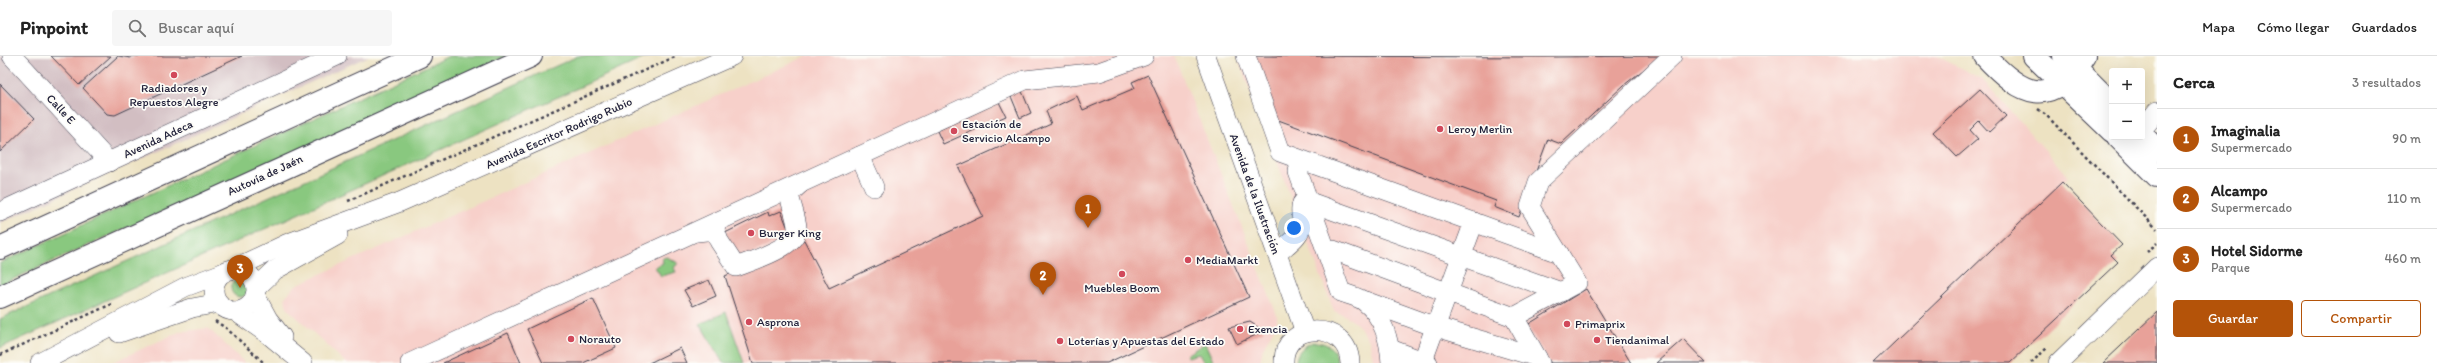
<!DOCTYPE html>
<html lang="es">
<head>
<meta charset="utf-8">
<style>
  :root { --surface:#fff; --page:#f6f6f6; --text:#222; --muted:#767676; --line:#e0e0e0; --accent:#b45309 }
  body { margin:0; font-family:Itim,sans-serif; background:var(--page); color:var(--text) }
  .controls { position:absolute; right:12px; top:12px; display:grid; overflow:hidden; border-radius:4px; box-shadow:0 4px 16px #0002 }
  .controls button { width:36px; height:36px; display:grid; place-items:center; padding:0; border:0; border-bottom:1px solid var(--line); background:var(--surface); color:var(--text); font:20px sans-serif }
  .you { position:absolute; left:1294px; top:172px; width:14px; height:14px; margin:-10px; border:3px solid #fff; border-radius:50%; background:#1a73e8; box-shadow:0 0 0 6px #1a73e833 }
  .badge { display:grid; place-items:center; width:26px; height:26px; border-radius:50%; background:var(--accent); color:#fff; font-size:13px; font-weight:700 }
  .pin { position:absolute; translate:-50% -33px; filter:drop-shadow(0 1px 2px #0008) }
  .pin::after { content:''; position:absolute; top:21px; width:14px; height:12px; background:inherit; clip-path:polygon(0 0,100% 0,50% 100%) }
  .list { margin:0; padding:0; list-style:none }
  h2 { display:flex; justify-content:space-between; align-items:center; height:52px; margin:0; padding:0 16px; font-size:17px }
  h2 small { font-size:13px; font-weight:400; color:var(--muted) }
  .list li { display:grid; grid-template-columns:26px 1fr auto; gap:12px; align-items:center; box-sizing:border-box; height:60px; padding:0 16px; border-top:1px solid var(--line) }
  .list b { display:block; font-size:15px; white-space:nowrap }
  .list p { margin:0; font-size:13px; white-space:nowrap; color:var(--muted) }
  .list em { font-size:13px; font-style:normal; color:var(--muted) }
  .actions { display:flex; gap:8px; padding:12px 16px }
  .actions a { flex:1; padding:9px 0; border:1px solid var(--accent); border-radius:4px; text-align:center; font-size:14px; color:var(--accent) }
  .actions .main { background:var(--accent); color:#fff }
  .icon { flex:none; width:22px; height:22px; fill:none; stroke:currentColor; stroke-width:2; stroke-linecap:round; stroke-linejoin:round }
  .map { position:relative; flex:none; width:2157px; height:307px; overflow:hidden }
  header { display:flex; align-items:center; gap:24px; box-sizing:border-box; height:56px; padding:0 20px; background:var(--surface); border-bottom:1px solid var(--line) }
  header strong { font-size:19px }
  nav { display:flex; gap:22px; margin-inline-start:auto; font-size:14px }
  .search { width:280px; height:36px; background:var(--page); display:flex; align-items:center; gap:10px; box-sizing:border-box; padding:0 14px; border-radius:4px; color:var(--muted); font-size:15px }
  main { display:flex }
  aside { flex:1; background:var(--surface) }
  .map>svg:first-child { display:block }
</style>
</head>
<body>
<header>
<strong>Pinpoint</strong>
<div class="search"><svg class="icon" aria-label="search" viewBox="0 0 24 24"><circle cx="10" cy="10" r="6"/><path d="M15 15l6 6"/></svg>Buscar aquí</div>
<nav><a>Mapa</a><a>Cómo llegar</a><a>Guardados</a></nav>
</header>
<main>
<div class="map">
<svg width="2157" height="307" viewBox="0 0 2157 307">
  <rect width="100%" height="100%" fill="#fdfcf7"/>
  <filter id="ink" filterUnits="userSpaceOnUse"><feTurbulence type="fractalNoise" baseFrequency=".025" numOctaves="2"/><feDisplacementMap in="SourceGraphic" scale="8" xChannelSelector="R" yChannelSelector="G"/><feConvolveMatrix kernelMatrix="1 2 1 2 8 2 1 2 1" color-interpolation-filters="sRGB"/></filter>
  <filter id="wash" filterUnits="userSpaceOnUse"><feTurbulence type="fractalNoise" baseFrequency=".012" numOctaves="4" result="noise"/><feDisplacementMap in="SourceGraphic" scale="16" xChannelSelector="R" yChannelSelector="G"/><feGaussianBlur stdDeviation="0.9" result="paint"/><feColorMatrix in="noise" values="0 0 0 0 0 0 0 0 0 0 0 0 0 0 0 0 0 1.4 0 .05"/><feComposite in="paint" operator="in"/></filter>
  <g filter="url(#wash)">
    <rect width="100%" height="100%" fill="#ede2c2"/>
    <g fill="#f7d0ca">
      <path d="M807 0H1174L1277 259V267L1263 292 1260 307H346L288 253 286 248 285 241 296 229Z"/>
      <path d="M1237 0H1937L1982 23 2046 95 2068 121 2062 126 2122 189 2111 199 2118 206 2010 307H1374L1369 284 1358 269 1346 260 1334 255Z"/>
      <path d="M208 272 245 307H111L179 276Z"/>
    </g>
    <path fill="#d2bec2" d="M0 0H369L0 167Z"/>
    <g fill="#89c87f" stroke="#56755d">
      <path d="M449 0H507L0 229V207Z"/>
      <path d="M578 0H649L0 292V263Z"/>
      <path d="M667 201 678 207 674 212 676 216 661 220 655 211 663 207 662 202Z"/>
      <circle cx="240" cy="232" r="9"/>
      <path d="M726 256 744 307H723L700 268Z"/>
      <path d="M1313 286C1326 286 1337 292 1337 307H1296C1296 296 1303 290 1313 286Z"/>
      <path d="M1205 287 1214 307H1204L1199 298 1188 301 1186 299Z"/>
    </g>
    <g id="blocks">
      <g fill="#e8a199">
        <path d="M51 0H111L79 29Z"/>
        <path d="M118 0 131 2 133 0H242L115 59 107 58 83 32Z"/>
        <path d="M1251 0 1549 1 1661 0 1624 29 1561 88 1548 83 1519 161 1494 151 1496 145 1273 62Z"/>
        <path d="M1148 19 1249 241 1107 307H753L725 220 804 184 829 232 983 160 958 110 1051 68 1046 55 1077 40 1083 54 1135 32 1132 26Z"/>
        <path d="M0 28 34 63 0 96Z"/>
        <path d="M1021 33 1031 57 1020 62 1010 38Z"/>
        <path d="M1980 33 2006 60 1989 76 1979 65 1970 74 1978 83 1957 101 1933 76Z"/>
        <path d="M999 46 1006 60 943 88 937 75Z"/>
        <path d="M2062 126 2122 189 2111 199 2118 206 2010 307H1873Z"/>
        <path d="M781 155 791 180 737 204 725 177 768 156 769 160Z"/>
        <path d="M709 224 716 240 693 250 684 234Z"/>
        <path d="M1586 233 1631 307H1551L1547 302 1527 269Z"/>
        <path d="M593 242 616 292 583 307H543L527 273Z"/>
        <path d="M2157 256V307H2103Z"/>
        <path d="M1250 266 1264 275 1237 288 1229 271Z"/>
        <path d="M508 277 521 307H443Z"/>
        <path d="M1683 283 1706 307H1656Z"/>
        <path d="M680 292 687 307H649Z"/>
      </g>
    </g>
  </g>
  <g filter="url(#ink)">
    <use href="#blocks" fill-opacity="0" stroke="#403f4f" stroke-width="1"/>
    <g fill="none" stroke-linecap="round" stroke-linejoin="round">
      <g stroke="#403f4f" stroke-width="20">
        <g id="minor">
          <path d="M12 0 109 106"/>
          <path d="M1206 0 1305 276"/>
          <path d="M1246 0 1280 96 1559 197"/>
          <path d="M2142 74 2157 55"/>
          <path d="M860 100 874 131"/>
          <path d="M1300 104 1298 116 1341 236C1348 239 1359 241 1365 246 1383 260 1390 285 1391 307"/>
          <path d="M0 156 337 0"/>
          <path d="M697 176 715 174 719 185 736 211C751 205 799 191 797 171 796 160 791 149 789 138L800 128"/>
          <path d="M1327 195 1333 194 1514 261"/>
          <path d="M1277 198C1285 190 1303 179 1302 166 1302 159 1299 155 1302 147L1307 145 1561 236"/>
          <circle cx="235" cy="234" r="21"/>
          <path d="M231 214 286 188 400 146 732 0"/>
          <path d="M256 232 275 214 338 179"/>
          <path d="M255 239 268 263 282 281"/>
          <path d="M1365 245 1436 271 1537 301"/>
          <path d="M235 255 269 279 303 307"/>
          <path d="M119 277 192 252 219 247"/>
          <path d="M1390 293 1428 307"/>
          <path d="M40 307 185 231 225 216"/>
          <path d="M410 307 1025 24 1099 16 1144 0"/>
          <path d="M1284 307C1282 265 1348 263 1350 307"/>
          <path d="M1422 307 1474 166"/>
          <path d="M1540 307 1514 261 1577 227 1530 151 1538 126 1672 0"/>
          <path d="M2058 307 2157 211"/>
        </g>
      </g>
      <g stroke="#403f4f" stroke-width="24">
        <g id="major">
          <path d="M1985 0C2022 40 2051 54 2084 0"/>
          <path d="M2034 0 2112 75"/>
          <path d="M2064 0 2112 48"/>
          <path d="M2142 79 2157 94"/>
          <path d="M2118 81 2157 120"/>
        </g>
      </g>
      <g stroke="#403f4f" stroke-width="24">
        <g id="highway">
          <path d="M0 192 420 0"/>
          <path d="M0 241 531 0"/>
        </g>
      </g>
      <g stroke="#403f4f" stroke-width="2.5" stroke-dasharray="3 3" stroke-linecap="butt">
        <path d="M2038 53 2047 60 2157 173"/>
        <path d="M348 145 677 0"/>
        <path d="M2147 196 2157 187"/>
        <path d="M215 265 226 272 264 307"/>
        <path d="M0 299 114 247"/>
        <path d="M2031 307 2047 292"/>
      </g>
      <use href="#minor" stroke="#fff" stroke-width="19"/>
      <use href="#major" stroke="#fff" stroke-width="22"/>
      <use href="#highway" stroke="#fff" stroke-width="22"/>
    </g>
  </g>
  <g fill="#d1495b" stroke="#fdfcf7" stroke-width="1.5">
    <circle cx="174" cy="19" r="4"/>
    <circle cx="1440" cy="73" r="4"/>
    <circle cx="954" cy="75" r="4"/>
    <circle cx="751" cy="177" r="4"/>
    <circle cx="1188" cy="204" r="4"/>
    <circle cx="1122" cy="218" r="4"/>
    <circle cx="749" cy="266" r="4"/>
    <circle cx="1567" cy="268" r="4"/>
    <circle cx="1240" cy="273" r="4"/>
    <circle cx="571" cy="283" r="4"/>
    <circle cx="1597" cy="284" r="4"/>
    <circle cx="1060" cy="285" r="4"/>
  </g>
  <g text-anchor="middle" stroke-width="3.5" stroke-linejoin="round" paint-order="stroke">
    <g font-size="12" fill="#22223b" stroke="#fdfcf7" text-anchor="start">
      <text x="174" y="36" text-anchor="middle">Radiadores y<tspan x="174" dy="14">Repuestos Alegre</tspan></text>
      <text x="962" y="72">Estación de<tspan x="962" dy="14">Servicio Alcampo</tspan></text>
      <text x="1448" y="77">Leroy Merlin</text>
      <text x="759" y="181">Burger King</text>
      <text x="1196" y="208">MediaMarkt</text>
      <text x="1122" y="236" text-anchor="middle">Muebles Boom</text>
      <text x="757" y="270">Asprona</text>
      <text x="1575" y="272">Primaprix</text>
      <text x="1248" y="277">Exencia</text>
      <text x="579" y="287">Norauto</text>
      <text x="1605" y="288">Tiendanimal</text>
      <text x="1068" y="289">Loterías y Apuestas del Estado</text>
    </g>
    <g font-size="12" fill="#22223b" stroke="#fdfcf7">
      <text transform="translate(61 53) rotate(47)" y="4">Calle E</text>
      <text transform="translate(559 77) rotate(-24)" y="4">Avenida Escritor Rodrigo Rubio</text>
      <text transform="translate(158 83) rotate(-25)" y="4">Avenida Adeca</text>
      <text transform="translate(265 119) rotate(-25)" y="4">Autovía de Jaén</text>
      <text transform="translate(1255 138) rotate(70)" y="4">Avenida de la Ilustración</text>
    </g>
  </g>
</svg>
<div class="controls">
<button>+</button>
<button>−</button>
</div>
<div class="you"></div>
<div class="pin badge" style="left:1088px;top:172px">1</div>
<div class="pin badge" style="left:1043px;top:239px">2</div>
<div class="pin badge" style="left:240px;top:232px">3</div>
</div>
<aside>
<h2>Cerca<small>3 resultados</small></h2>
<ul class="list">
<li><span class="badge">1</span><div><b>Imaginalia</b><p>Supermercado</p></div><em>90 m</em></li>
<li><span class="badge">2</span><div><b>Alcampo</b><p>Supermercado</p></div><em>110 m</em></li>
<li><span class="badge">3</span><div><b>Hotel Sidorme</b><p>Parque</p></div><em>460 m</em></li>
</ul>
<div class="actions"><a class="main">Guardar</a><a>Compartir</a></div>
</aside>
</main>
</body>
</html>
